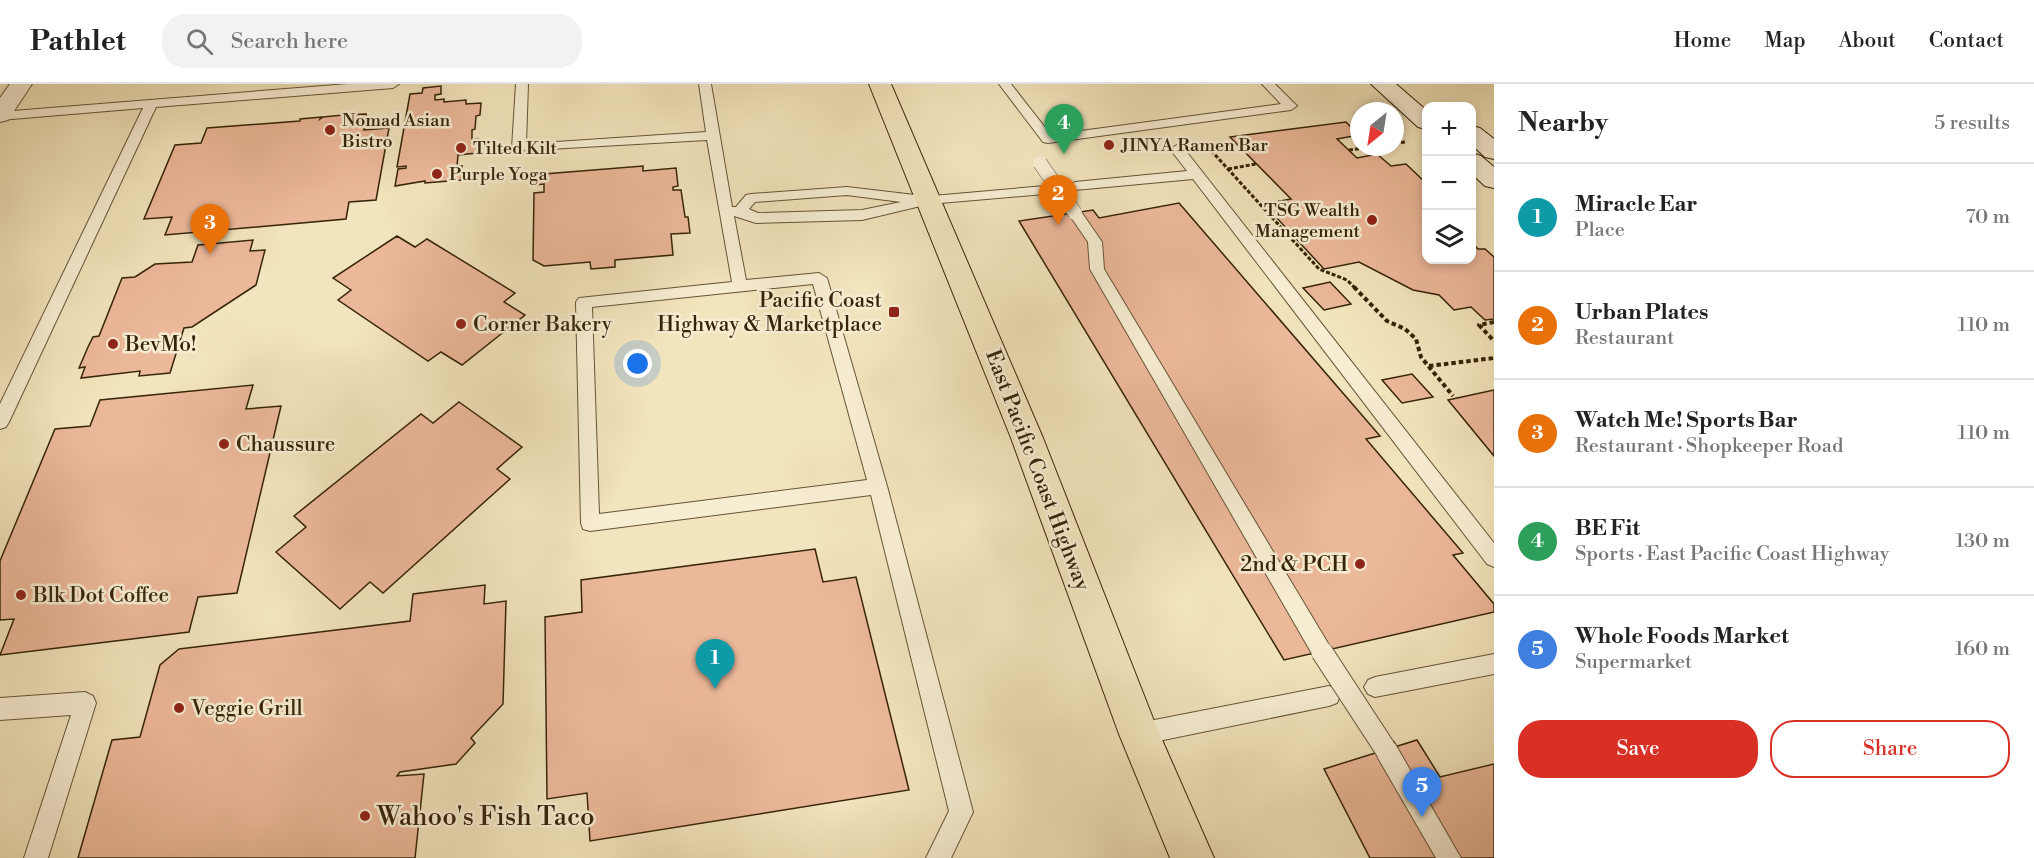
<!DOCTYPE html>
<html lang="en">
<head>
<meta charset="utf-8">
<style>
  :root { --surface:#fff; --page:#f2f2f2; --text:#222; --muted:#767676; --line:#e0e0e0; --accent:#d93025 }
  body { margin:0; font-family:"Libre Bodoni",serif; background:var(--page); color:var(--text) }
  .controls { position:absolute; right:18px; top:18px; display:grid; overflow:hidden; border-radius:12px; box-shadow:0 3px 9px #0003 }
  .controls button { width:54px; height:54px; display:grid; place-items:center; padding:0; border:0; border-bottom:2px solid var(--line); background:var(--surface); color:var(--text); font:30px sans-serif }
  .compass { position:absolute; left:1350px; top:18px; width:54px; height:54px; border-radius:50%; background:var(--surface); box-shadow:0 3px 9px #0003; rotate:210deg }
  .you { position:absolute; left:638px; top:280px; width:21px; height:21px; margin:-15px; border:4px solid #fff; border-radius:50%; background:#1a73e8; box-shadow:0 0 0 9px #1a73e833 }
  .badge { display:grid; place-items:center; width:39px; height:39px; border-radius:50%; background:var(--accent); color:#fff; font-size:20px; font-weight:700 }
  .pin { position:absolute; translate:-50% -50px; filter:drop-shadow(0 2px 3px #0008) }
  .pin::after { content:''; position:absolute; top:32px; width:21px; height:18px; background:inherit; clip-path:polygon(0 0,100% 0,50% 100%) }
  .list { margin:0; padding:0; list-style:none }
  h2 { display:flex; justify-content:space-between; align-items:center; height:78px; margin:0; padding:0 24px; font-size:26px }
  h2 small { font-size:20px; font-weight:400; color:var(--muted) }
  .list li { display:grid; grid-template-columns:39px 1fr auto; gap:18px; align-items:center; box-sizing:border-box; height:108px; padding:0 24px; border-top:2px solid var(--line) }
  .list b { display:block; font-size:22px; white-space:nowrap }
  .list p { margin:0; font-size:20px; white-space:nowrap; color:var(--muted) }
  .list em { font-size:20px; font-style:normal; color:var(--muted) }
  .actions { display:flex; gap:12px; padding:18px 24px }
  .actions a { flex:1; padding:14px 0; border:2px solid var(--accent); border-radius:24px; text-align:center; font-size:21px; color:var(--accent) }
  .actions .main { background:var(--accent); color:#fff }
  .icon { flex:none; width:33px; height:33px; fill:none; stroke:currentColor; stroke-width:2; stroke-linecap:round; stroke-linejoin:round }
  .map { position:relative; flex:none; width:1494px; height:774px; overflow:hidden }
  header { display:flex; align-items:center; gap:36px; box-sizing:border-box; height:84px; padding:0 30px; background:var(--surface); border-bottom:2px solid var(--line) }
  header strong { font-size:28px }
  nav { display:flex; gap:33px; margin-inline-start:auto; font-size:21px }
  .search { width:420px; height:54px; background:var(--page); display:flex; align-items:center; gap:15px; box-sizing:border-box; padding:0 21px; border-radius:24px; color:var(--muted); font-size:22px }
  main { display:flex }
  aside { flex:1; background:var(--surface) }
  .map>svg:first-child { display:block }
</style>
</head>
<body>
<header>
<strong>Pathlet</strong>
<div class="search"><svg class="icon" aria-label="search" viewBox="0 0 24 24"><circle cx="10" cy="10" r="6"/><path d="M15 15l6 6"/></svg>Search here</div>
<nav><a>Home</a><a>Map</a><a>About</a><a>Contact</a></nav>
</header>
<main>
<div class="map">
<svg width="1494" height="774" viewBox="0 0 1494 774">
  <rect width="100%" height="100%" fill="#f2e4bc"/>
  <filter id="stains"><feTurbulence type="fractalNoise" baseFrequency=".00333" numOctaves="4"/><feColorMatrix values="0 0 0 0 .2 0 0 0 0 .09 0 0 0 0 .02 0 0 0 .5 -.17"/></filter>
  <radialGradient id="worn" r=".72"><stop offset=".6" stop-color="#630" stop-opacity="0"/><stop offset="1" stop-color="#630" stop-opacity=".3"/></radialGradient>
  <g fill="#ecb89a" stroke="#362408" stroke-width="1.5">
    <path d="M441 2V10L435 11V16L444 15V18L466 16V20L481 19 480 31 476 32 475 45 472 46V56L478 55 477 69 458 71 457 83 462 82 461 96 425 99V97L395 102 398 85 406 84V82L397 83 410 10 422 9 423 4Z"/>
    <path d="M366 30 367 33H372L371 39 366 40 364 46 389 44 376 116 349 118 346 135 165 151 172 133 144 135 175 61 201 59 207 44 300 37V35L321 33 320 35 323 33 343 31V34L345 31Z"/>
    <path d="M1346 38 1359 51 1337 55 1357 74 1377 70 1391 82 1406 80 1426 99 1425 113 1426 176H1472V159L1478 165H1485L1494 173V235L1485 236 1471 223 1454 226 1439 211 1413 206 1359 178 1324 185 1264 120 1291 115 1230 53Z"/>
    <path d="M643 82V87L676 84 678 102 673 103V106H681L685 133H688L690 149 671 150 673 171 615 176V183L591 185 590 178 544 182 533 176 534 109 544 108V100L535 101 536 93 545 92 544 90Z"/>
    <path d="M1179 119 1380 352 1366 355 1463 469 1453 471 1494 520V528L1284 576 1019 137 1093 126 1099 134Z"/>
    <path d="M397 152 415 163 427 155 515 209 504 218 525 231 462 281 441 268 428 277 338 216 351 206 333 194Z"/>
    <path d="M253 156 250 167 265 166 256 201 192 243 184 244 170 289 139 292 140 287 81 294 85 283 79 284 88 263 93 253 99 252 122 194 135 193 155 180 192 178 198 161Z"/>
    <path d="M1330 198 1351 220 1324 226 1303 204Z"/>
    <path d="M1412 290 1433 313 1402 319 1382 296Z"/>
    <path d="M253 301 246 325 281 322 237 509 198 513 189 548 0 571 14 535 0 536V477L55 345 90 342 100 316Z"/>
    <path d="M1494 306V372L1448 316Z"/>
    <path d="M459 318 522 363 497 385 510 395 383 509 370 498 340 525 276 468 306 443 294 432 421 330 433 339Z"/>
    <path d="M815 465 823 498 856 493 909 706 590 757 587 709 547 715 545 533 582 528 581 496Z"/>
    <path d="M485 501 484 520 506 517 503 620 471 654 475 659 456 680 400 688 397 692 424 690 415 774H78L112 656 140 653 160 581 179 565 410 537 413 510Z"/>
    <path d="M1417 656 1440 693 1494 680V774H1370L1324 685Z"/>
  </g>
  <g fill="none" stroke-linecap="round" stroke-linejoin="round">
    <g stroke="#655435" stroke-width="2">
      <g id="service">
        <path d="M348 0H399L393 4 156 23 9 338 6 343 0 345V320L143 24 0 36V28Z"/>
        <path d="M516 0H528L526 60 706 48 699 0H711L732 123H736L746 111 751 110 847 103 915 111 921 113 1045 102 1052 106 1045 110 929 120 862 136 756 139 734 132 746 196 819 189 827 194 887 402 973 728 951 774H926L949 727 871 411 590 447 583 445 581 439 576 218 579 214 732 198 707 56 514 67 512 64ZM847 111 901 118 862 126 758 129 749 125 755 118ZM813 200 867 396 599 430 592 223Z"/>
        <path d="M999 0H1011L1051 51 1281 20 1262 0H1275L1297 22 1291 26 1048 59 1043 58Z"/>
        <path d="M1177 61 1182 62 1494 459V483L1487 480 1193 95 1075 106 1068 102 1075 98 1187 87 1170 65Z"/>
        <path d="M1075 124 1080 126 1102 158 1104 185 1329 561 1332 568 1329 575 1322 578 1315 575 1090 185 1088 158 1068 129Z"/>
        <path d="M1494 570V590L1375 613 1368 610 1364 603 1368 596 1375 593Z"/>
        <path d="M1329 602 1337 605 1340 612 1337 619 1329 622 1139 661 1131 658 1128 650 1131 642 1139 639Z"/>
        <path d="M85 608 93 612 96 619 48 774H24L71 631 0 636V614Z"/>
        <path d="M1386 655 1394 658 1461 774H1436L1378 674 1375 666 1378 658Z"/>
      </g>
    </g>
    <g stroke="#655435" stroke-width="2">
      <path id="minor" d="M10 0H32L8 36 0 38V14Z"/>
    </g>
    <g stroke="#362408" stroke-width="2">
      <g id="secondary">
        <path d="M1371 0H1396L1426 26V45L1418 43Z"/>
        <path d="M1472 42 1480 44 1494 55V75L1485 73 1472 61Z"/>
        <path d="M1472 69 1481 72 1494 83V104L1485 102 1472 90Z"/>
      </g>
    </g>
    <g stroke="#362408" stroke-width="2">
      <path id="trunk" d="M869 0H891L1043 354 1156 642 1214 774H1170L1119 650 1011 354Z"/>
    </g>
    <g stroke="#362408" stroke-width="3" stroke-dasharray="4 2" stroke-linecap="butt">
      <path d="M1395 59 1405 58"/>
      <path d="M1207 62 1319 185 1347 196 1355 204"/>
      <path d="M1349 66 1371 63"/>
      <path d="M1228 85 1256 80"/>
    </g>
    <g stroke="#362408" stroke-width="4" stroke-dasharray="4.5 3" stroke-linecap="butt">
      <path d="M1354 203 1387 237 1405 245 1416 255 1421 273 1453 312"/>
      <path d="M1494 238 1479 241 1494 257"/>
      <path d="M1429 282 1494 274"/>
    </g>
    <use href="#service" fill="#f7edd3" fill-rule="evenodd"/>
    <use href="#minor" fill="#f7edd3" fill-rule="evenodd"/>
    <use href="#secondary" fill="#f7edd3" fill-rule="evenodd"/>
    <use href="#trunk" fill="#f2e4bc" fill-rule="evenodd"/>
    <g stroke="#655435" stroke-width="15" stroke-linecap="butt">
      <path id="service-bridge-far1" d="M1040 79 1075 129"/>
    </g>
    <g stroke="#655435" stroke-width="23" stroke-linecap="butt">
      <path id="service-bridge" d="M1322 568 1386 666"/>
    </g>
    <use href="#service-bridge-far1" stroke="#f7edd3" stroke-width="14"/>
    <use href="#service-bridge" stroke="#f7edd3" stroke-width="21"/>
  </g>
  <g fill="#8f2418" stroke="#f7edd3" stroke-width="2">
    <circle cx="330" cy="46" r="6"/>
    <circle cx="1109" cy="61" r="6"/>
    <circle cx="461" cy="64" r="6"/>
    <circle cx="437" cy="90" r="6"/>
    <circle cx="1372" cy="136" r="6"/>
    <rect x="888" y="222" width="12" height="12" rx="3"/>
    <circle cx="461" cy="240" r="6"/>
    <circle cx="113" cy="260" r="6"/>
    <circle cx="224" cy="360" r="6"/>
    <circle cx="1360" cy="480" r="6"/>
    <circle cx="21" cy="511" r="6"/>
    <circle cx="179" cy="624" r="6"/>
    <circle cx="365" cy="732" r="6"/>
  </g>
  <g text-anchor="middle" stroke-width="5" stroke-linejoin="round" paint-order="stroke">
    <g font-size="18" fill="#362408" stroke="#f7edd3" text-anchor="start">
      <text x="342" y="42">Nomad Asian<tspan x="342" dy="21">Bistro</tspan></text>
      <text x="1121" y="67">JINYA Ramen Bar</text>
      <text x="473" y="70">Tilted Kilt</text>
      <text x="449" y="96">Purple Yoga</text>
      <text x="1360" y="132" text-anchor="end">TSG Wealth<tspan x="1360" dy="21">Management</tspan></text>
    </g>
    <g font-size="21" fill="#362408" stroke="#f7edd3" text-anchor="start">
      <text x="882" y="223" text-anchor="end">Pacific Coast<tspan x="882" dy="24">Highway &amp; Marketplace</tspan></text>
      <text x="473" y="247">Corner Bakery</text>
      <text x="125" y="267">BevMo!</text>
      <text x="236" y="367">Chaussure</text>
      <text x="1348" y="487" text-anchor="end">2nd &amp; PCH</text>
      <text x="33" y="518">Blk Dot Coffee</text>
      <text x="191" y="631">Veggie Grill</text>
    </g>
    <g font-size="21" fill="#362408" stroke="#f7edd3">
      <text transform="translate(1038 386) rotate(69)" y="7">East Pacific Coast Highway</text>
    </g>
    <g font-size="26" fill="#362408" stroke="#f7edd3" text-anchor="start">
      <text x="377" y="741">Wahoo's Fish Taco</text>
    </g>
  </g>
  <rect width="100%" height="100%" filter="url(#stains)"/>
  <rect width="100%" height="100%" fill="url(#worn)"/>
</svg>
<div class="controls">
<button>+</button>
<button>−</button>
<button><svg class="icon" aria-label="layers" viewBox="0 0 24 24"><path d="M12 4l9 5-9 5-9-5zM3 14l9 5 9-5"/></svg></button>
</div>
<svg class="compass" viewBox="-18 -18 36 36"><path d="M0-13l5 13h-10z" fill="#e53935"/><path d="M0 13l5-13h-10z" fill="#767676"/></svg>
<div class="you"></div>
<div class="pin badge" style="left:715px;top:605px;background:#0f9aa8">1</div>
<div class="pin badge" style="left:1058px;top:141px;background:#e8710a">2</div>
<div class="pin badge" style="left:210px;top:170px;background:#e8710a">3</div>
<div class="pin badge" style="left:1064px;top:70px;background:#2e9e5b">4</div>
<div class="pin badge" style="left:1422px;top:733px;background:#3f7fe0">5</div>
</div>
<aside>
<h2>Nearby<small>5 results</small></h2>
<ul class="list">
<li><span class="badge" style="background:#0f9aa8">1</span><div><b>Miracle Ear</b><p>Place</p></div><em>70 m</em></li>
<li><span class="badge" style="background:#e8710a">2</span><div><b>Urban Plates</b><p>Restaurant</p></div><em>110 m</em></li>
<li><span class="badge" style="background:#e8710a">3</span><div><b>Watch Me! Sports Bar</b><p>Restaurant · Shopkeeper Road</p></div><em>110 m</em></li>
<li><span class="badge" style="background:#2e9e5b">4</span><div><b>BE Fit</b><p>Sports · East Pacific Coast Highway</p></div><em>130 m</em></li>
<li><span class="badge" style="background:#3f7fe0">5</span><div><b>Whole Foods Market</b><p>Supermarket</p></div><em>160 m</em></li>
</ul>
<div class="actions"><a class="main">Save</a><a>Share</a></div>
</aside>
</main>
</body>
</html>
